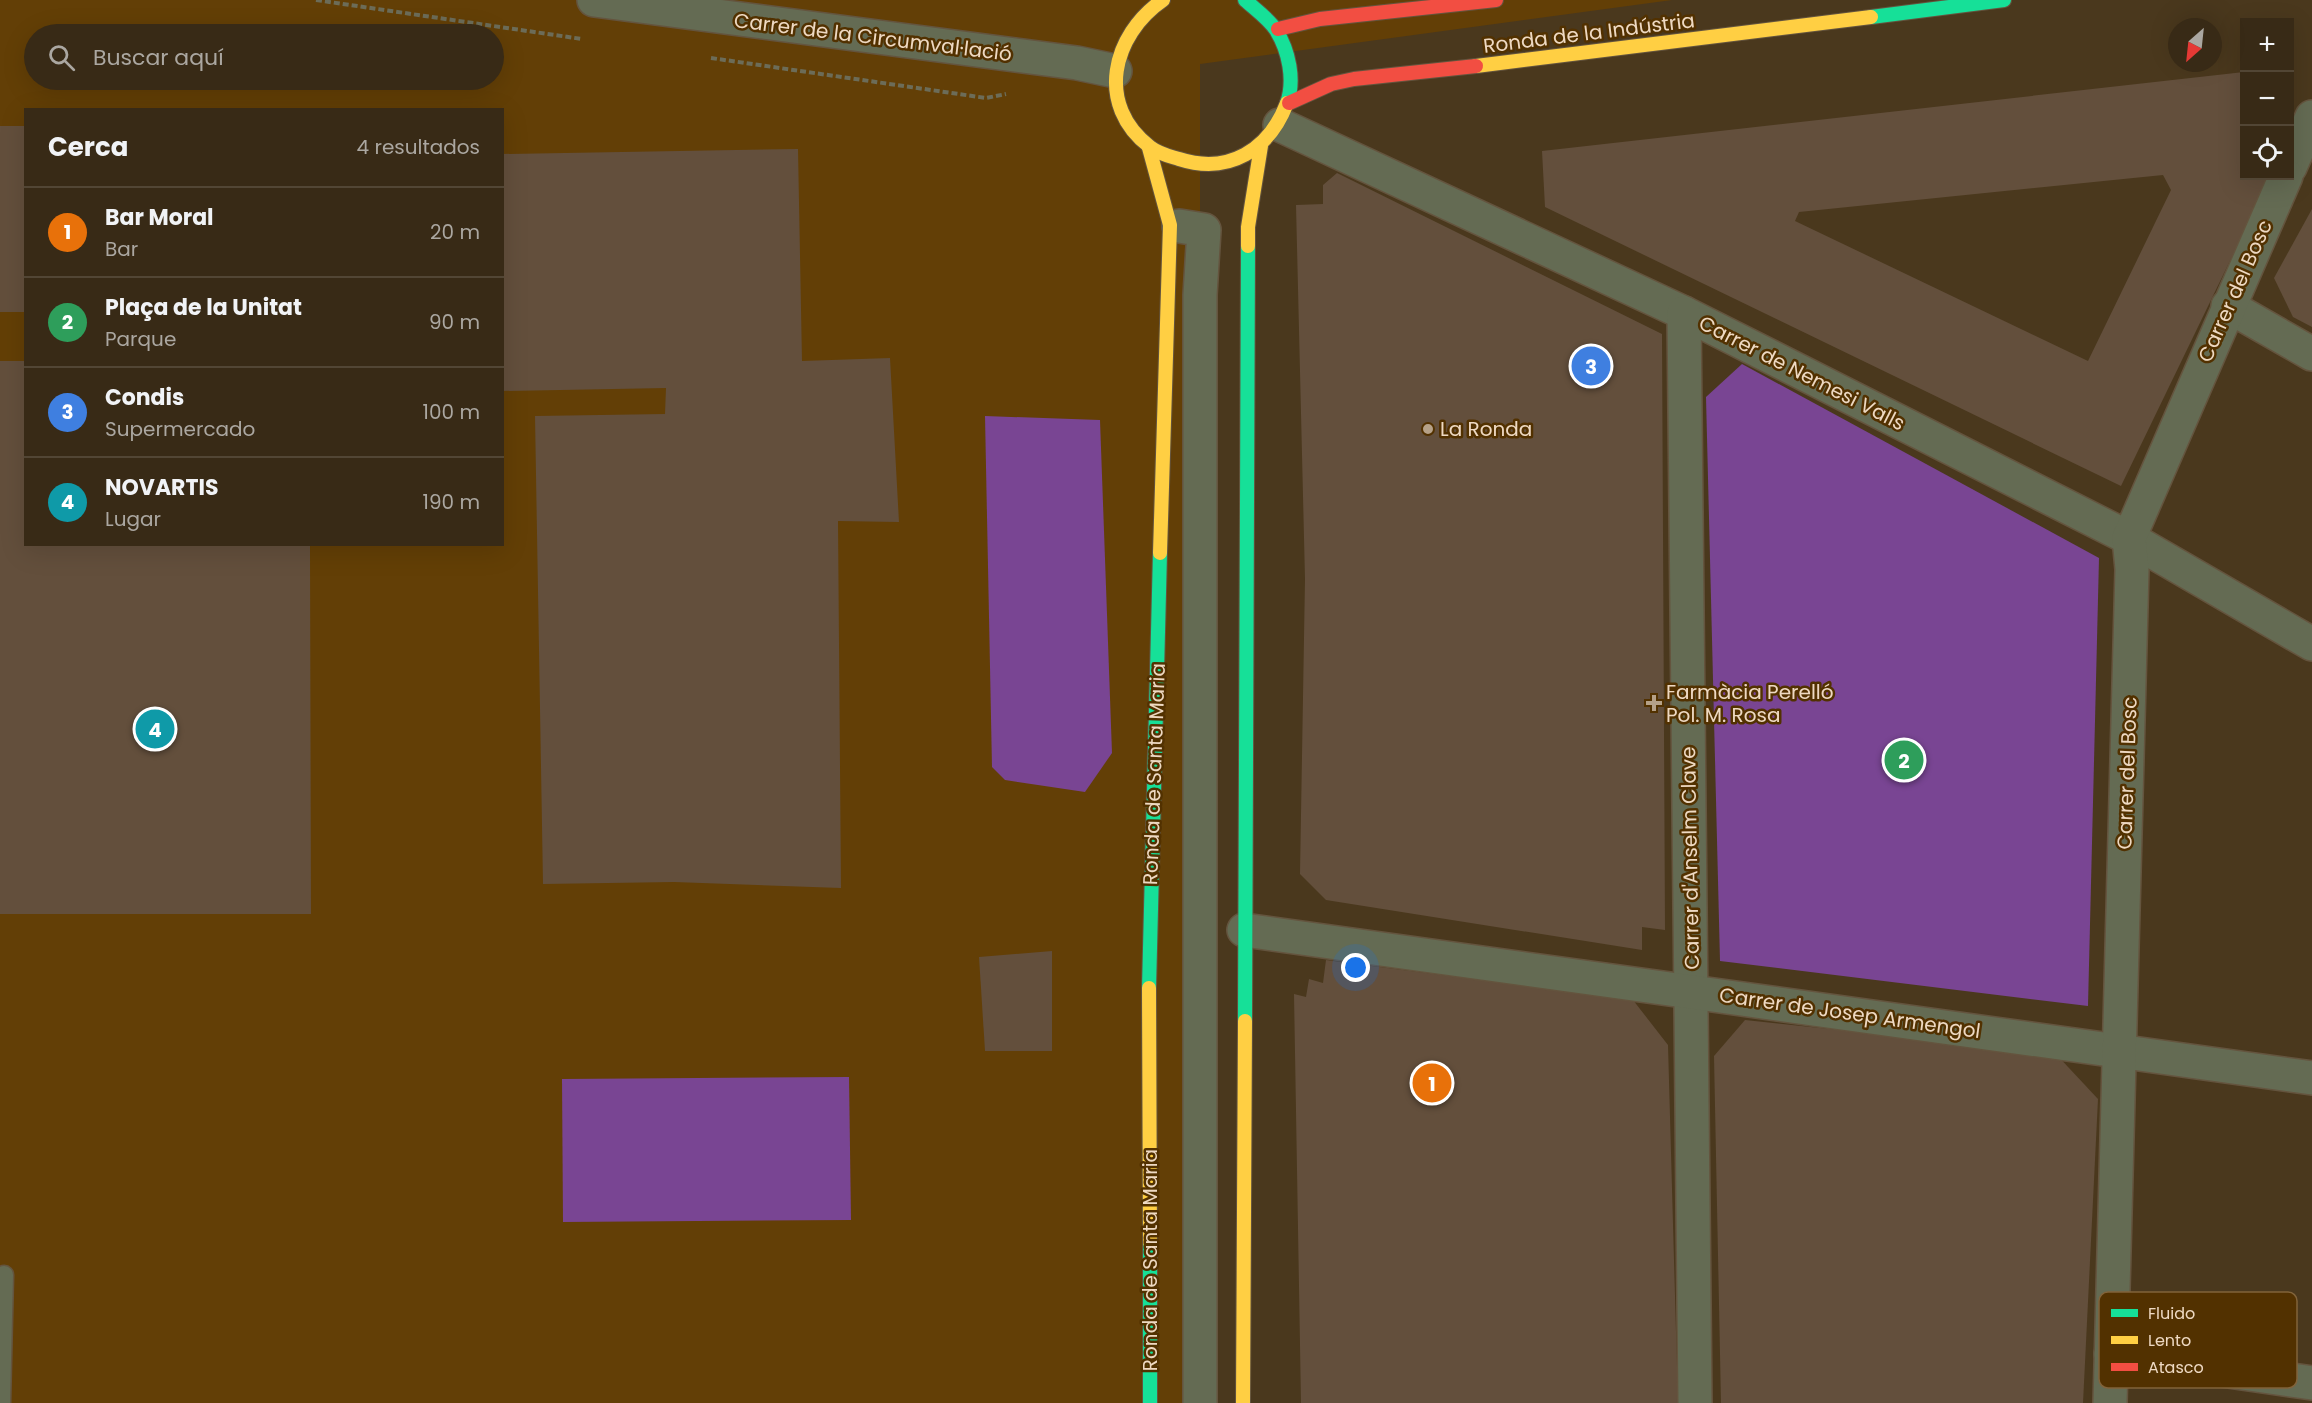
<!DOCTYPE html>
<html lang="es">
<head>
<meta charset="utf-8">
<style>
  :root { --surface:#382a16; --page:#3f321f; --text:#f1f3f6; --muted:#aba7a1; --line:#524635; --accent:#b5a188 }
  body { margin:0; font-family:Poppins,sans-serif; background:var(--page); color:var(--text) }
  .controls { position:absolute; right:18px; top:18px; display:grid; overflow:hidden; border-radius:0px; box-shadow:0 6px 24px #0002 }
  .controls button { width:54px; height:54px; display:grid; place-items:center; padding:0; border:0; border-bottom:2px solid var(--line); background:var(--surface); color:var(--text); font:30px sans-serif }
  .compass { position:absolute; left:2168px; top:18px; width:54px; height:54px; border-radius:50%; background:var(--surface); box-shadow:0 6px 24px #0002; rotate:207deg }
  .you { position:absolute; left:1356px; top:968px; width:21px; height:21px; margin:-15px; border:4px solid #fff; border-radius:50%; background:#1a73e8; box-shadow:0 0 0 9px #1a73e833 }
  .badge { display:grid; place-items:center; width:39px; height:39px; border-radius:50%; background:var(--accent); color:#fff; font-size:20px; font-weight:700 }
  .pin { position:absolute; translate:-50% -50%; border:3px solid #fff; box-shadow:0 2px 6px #0006 }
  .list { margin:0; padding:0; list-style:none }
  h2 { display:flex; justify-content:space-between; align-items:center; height:78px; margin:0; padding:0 24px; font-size:26px }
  h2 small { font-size:20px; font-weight:400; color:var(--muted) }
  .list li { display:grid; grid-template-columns:39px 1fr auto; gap:18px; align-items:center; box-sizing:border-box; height:90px; padding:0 24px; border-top:2px solid var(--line) }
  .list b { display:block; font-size:22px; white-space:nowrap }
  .list p { margin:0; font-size:20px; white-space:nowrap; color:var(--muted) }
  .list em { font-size:20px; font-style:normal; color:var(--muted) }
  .icon { flex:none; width:33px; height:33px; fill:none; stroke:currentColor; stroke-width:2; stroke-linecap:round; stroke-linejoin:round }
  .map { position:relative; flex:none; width:2312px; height:1403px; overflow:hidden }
  .search { position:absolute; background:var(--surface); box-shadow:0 6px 24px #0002; left:24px; top:24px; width:480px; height:66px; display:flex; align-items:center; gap:15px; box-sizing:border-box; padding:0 21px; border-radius:33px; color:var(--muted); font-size:22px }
  .panel { position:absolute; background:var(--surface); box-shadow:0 6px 24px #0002; left:24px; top:108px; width:480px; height:438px; border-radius:0px }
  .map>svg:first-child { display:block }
</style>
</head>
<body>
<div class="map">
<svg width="2312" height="1403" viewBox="0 0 2312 1403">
  <rect width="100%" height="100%" fill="#4a381d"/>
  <path fill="#633f06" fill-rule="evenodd" d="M0 0H1672L1200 64V1403H0ZM34 34H494V80H34ZM26 110H502V544H26Z"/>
  <g fill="#794593">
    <path d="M1742 364 2099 558 2088 1006 1720 961 1706 397Z"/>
    <path d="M985 416 1100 420 1112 753 1085 792 1005 780 992 767Z"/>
    <path d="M849 1077 851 1220 563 1222 562 1079Z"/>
  </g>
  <g fill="#634f3c" fill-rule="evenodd">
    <path d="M2244 72V176H2271L2121 486 1545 207 1542 151ZM2163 175 2171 190 2088 361 1795 221 1799 212Z"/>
    <rect x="0" y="126" width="26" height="186"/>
    <path d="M798 149 802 361 890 358 899 522 838 521 841 888 674 882 543 884 535 416 665 414 666 388 502 391V154Z"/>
    <path d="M1337 173 1662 334 1665 930 1642 927V950L1326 900 1300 874 1305 579 1296 205 1323 204V185Z"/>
    <path d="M2312 209V327L2293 317 2274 278Z"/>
    <path d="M0 361H26V544H310L311 914H0Z"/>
    <path d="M1052 951V1051H985L979 957Z"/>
    <path d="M1326 960 1633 1000 1668 1045 1678 1403H1301L1294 994 1306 997 1309 979 1323 983Z"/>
    <path d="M1745 1020 2055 1053 2098 1099 2083 1403H1721L1714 1056Z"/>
  </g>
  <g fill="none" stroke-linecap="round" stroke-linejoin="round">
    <g stroke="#64543e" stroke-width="21">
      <path id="lane" d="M1 1403 4 1275"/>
    </g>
    <g stroke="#64543e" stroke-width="36">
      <g id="street">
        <path d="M594 0 1077 63 1115 71"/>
        <path d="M1280 125 1684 313 2129 538 2312 644"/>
        <path d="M2290 167 2312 117"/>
        <path d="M1179 226 1204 230 1200 295V1403"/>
        <path d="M2228 306 2312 354"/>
        <path d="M1684 313 1695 1403"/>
        <path d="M1244 930 2312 1078"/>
        <path d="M2111 1354 2312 1383"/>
        <path d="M2110 1403 2132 569 2129 538 2286 176"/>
      </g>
    </g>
    <g stroke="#64543e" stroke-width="16">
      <g id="fast">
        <path d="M1245 0C1255 9 1269 19 1276 30 1289 51 1295 80 1287 103"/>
        <path d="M1871 17 2004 0"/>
        <path d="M1149 988 1160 553"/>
        <path d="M1245 1021 1248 246"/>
        <path d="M1150 1243V1403"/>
      </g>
    </g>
    <g stroke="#64543e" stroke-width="16">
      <g id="slow">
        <path d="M1163 0C1112 35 1095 105 1150 147 1159 154 1169 156 1179 159 1229 175 1269 150 1287 103"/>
        <path d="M1476 66 1871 17"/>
        <path d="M1149 148 1170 225 1160 553"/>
        <path d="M1248 246V227L1261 146"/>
        <path d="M1149 988 1150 1243"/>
        <path d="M1243 1403 1245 1021"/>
      </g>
    </g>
    <g stroke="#64543e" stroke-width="16">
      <g id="jam">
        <path d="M1278 29 1320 19 1496 0"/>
        <path d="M1289 103 1331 84 1354 79 1476 66"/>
      </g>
    </g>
    <g stroke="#6c6c58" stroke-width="4" stroke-dasharray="6 3" stroke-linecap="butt">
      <path d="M316 0 582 39"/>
      <path d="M711 58 986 98 1006 94"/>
    </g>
    <use href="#lane" stroke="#646b53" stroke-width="18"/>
    <use href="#street" stroke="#646b53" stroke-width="33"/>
    <use href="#fast" stroke="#16e098" stroke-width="14"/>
    <use href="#slow" stroke="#ffcf43" stroke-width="14"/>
    <use href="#jam" stroke="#f24e42" stroke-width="14"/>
  </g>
  <g fill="#b5a188" stroke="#523100" stroke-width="2">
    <circle cx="1428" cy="429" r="6"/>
    <path d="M1651 694h6v6h6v6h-6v6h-6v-6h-6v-6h6z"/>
  </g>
  <g text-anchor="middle" stroke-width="5" stroke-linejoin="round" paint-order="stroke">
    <g font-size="20" fill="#eed9c2" stroke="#523100">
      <text transform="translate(1589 33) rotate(-7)" y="7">Ronda de la Indústria</text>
      <text transform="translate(873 37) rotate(7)" y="7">Carrer de la Circumval·lació</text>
      <text transform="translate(2235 291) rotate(-66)" y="7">Carrer del Bosc</text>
      <text transform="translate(1802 373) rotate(27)" y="7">Carrer de Nemesi Valls</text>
      <text transform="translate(2127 773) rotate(-88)" y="7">Carrer del Bosc</text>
      <text transform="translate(1154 774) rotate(-88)" y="7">Ronda de Santa Maria</text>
      <text transform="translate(1690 858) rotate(-91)" y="7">Carrer d'Anselm Clave</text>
      <text transform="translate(1850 1013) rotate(8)" y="7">Carrer de Josep Armengol</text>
      <text transform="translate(1150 1260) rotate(-90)" y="7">Ronda de Santa Maria</text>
    </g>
    <g font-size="20" fill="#eed9c2" stroke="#523100" text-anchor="start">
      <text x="1440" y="436">La Ronda</text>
      <text x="1666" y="699">Farmàcia Perelló<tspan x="1666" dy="23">Pol. M. Rosa</tspan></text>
    </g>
  </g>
  <rect x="2099" y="1292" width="198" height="96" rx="9" fill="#523100" stroke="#81633a" stroke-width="1.5"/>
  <rect x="2111" y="1309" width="27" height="8" fill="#16e098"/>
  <rect x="2111" y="1336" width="27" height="8" fill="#ffcf43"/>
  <rect x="2111" y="1363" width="27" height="8" fill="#f24e42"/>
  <g font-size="16" fill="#eed9c2">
    <text x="2148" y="1319">Fluido</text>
    <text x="2148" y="1346">Lento</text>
    <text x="2148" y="1373">Atasco</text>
  </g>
</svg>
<div class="controls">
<button>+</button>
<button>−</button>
<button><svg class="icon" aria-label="locate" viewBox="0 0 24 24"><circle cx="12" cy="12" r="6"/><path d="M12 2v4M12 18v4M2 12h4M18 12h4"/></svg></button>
</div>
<svg class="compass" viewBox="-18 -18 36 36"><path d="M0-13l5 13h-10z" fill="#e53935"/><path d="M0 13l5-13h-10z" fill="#aba7a1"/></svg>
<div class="you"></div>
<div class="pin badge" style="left:1432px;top:1083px;background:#e8710a">1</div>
<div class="pin badge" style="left:1904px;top:760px;background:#2e9e5b">2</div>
<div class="pin badge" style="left:1591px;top:366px;background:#3f7fe0">3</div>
<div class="pin badge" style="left:155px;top:729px;background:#0f9aa8">4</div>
<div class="search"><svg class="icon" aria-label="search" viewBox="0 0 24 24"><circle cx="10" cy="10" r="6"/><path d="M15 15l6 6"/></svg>Buscar aquí</div>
<section class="panel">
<h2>Cerca<small>4 resultados</small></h2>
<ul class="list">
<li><span class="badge" style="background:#e8710a">1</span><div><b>Bar Moral</b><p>Bar</p></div><em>20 m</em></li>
<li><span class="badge" style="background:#2e9e5b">2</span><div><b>Plaça de la Unitat</b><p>Parque</p></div><em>90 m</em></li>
<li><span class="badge" style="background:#3f7fe0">3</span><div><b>Condis</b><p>Supermercado</p></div><em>100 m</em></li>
<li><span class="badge" style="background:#0f9aa8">4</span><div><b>NOVARTIS</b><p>Lugar</p></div><em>190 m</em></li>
</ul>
</section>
</div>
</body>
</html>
